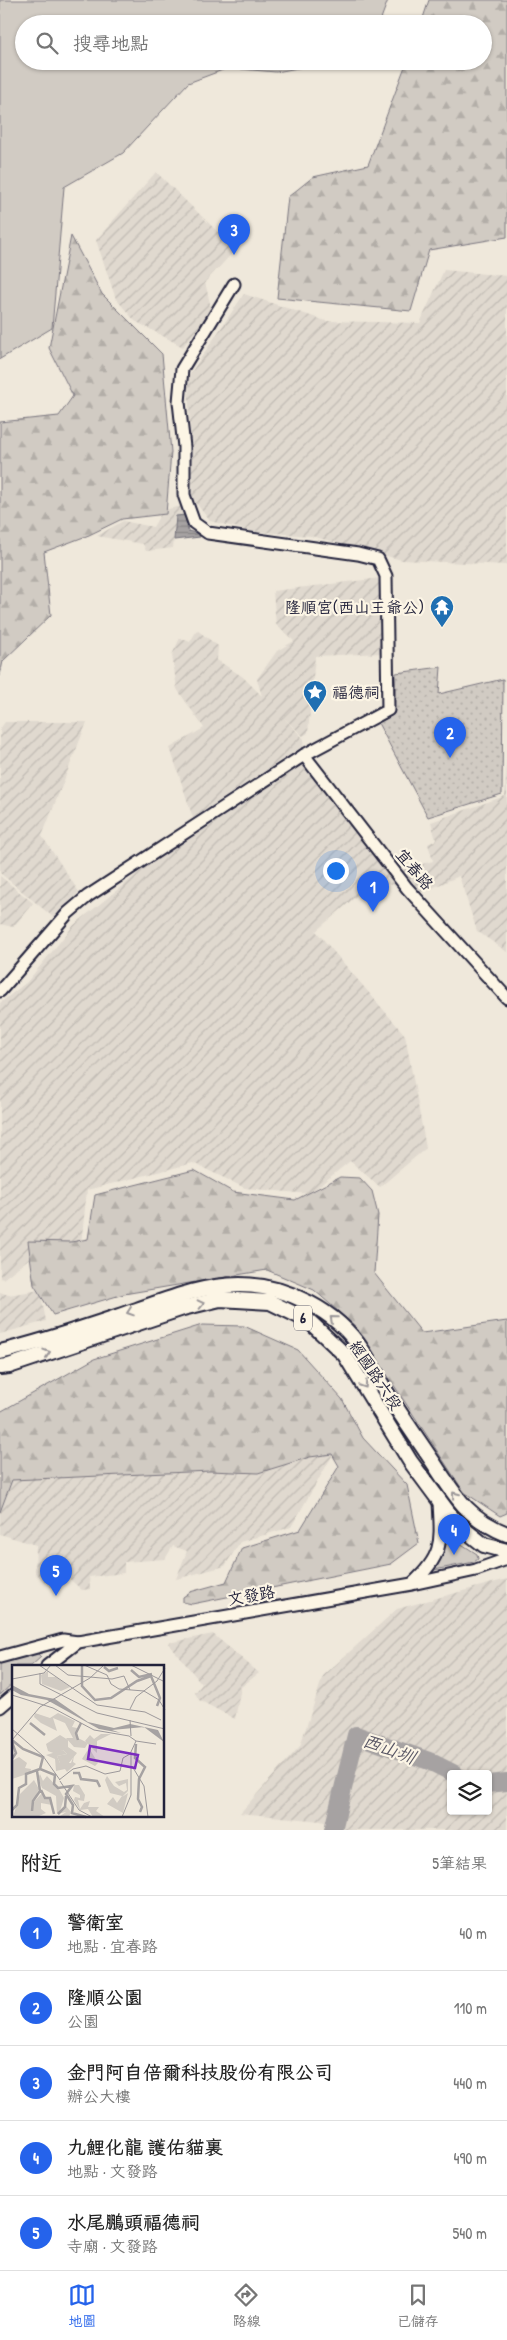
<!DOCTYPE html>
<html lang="zh-TW">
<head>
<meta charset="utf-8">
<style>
  :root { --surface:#fff; --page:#f2f2f2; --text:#222; --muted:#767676; --line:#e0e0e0; --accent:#2563eb }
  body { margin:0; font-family:"Patrick Hand","LXGW WenKai TC",sans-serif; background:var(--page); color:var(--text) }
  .controls { position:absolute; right:15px; bottom:15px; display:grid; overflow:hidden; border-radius:5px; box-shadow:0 1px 4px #0004 }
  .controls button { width:45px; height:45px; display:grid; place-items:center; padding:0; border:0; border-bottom:1px solid var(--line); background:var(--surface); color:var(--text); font:25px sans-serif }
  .you { position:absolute; left:335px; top:870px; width:18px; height:18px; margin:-12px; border:4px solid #fff; border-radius:50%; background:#1a73e8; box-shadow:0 0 0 8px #1a73e833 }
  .badge { display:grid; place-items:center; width:32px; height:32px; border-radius:50%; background:var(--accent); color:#fff; font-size:16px; font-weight:700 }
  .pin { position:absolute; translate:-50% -41px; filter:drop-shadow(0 1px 2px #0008) }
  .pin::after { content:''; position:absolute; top:26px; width:18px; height:15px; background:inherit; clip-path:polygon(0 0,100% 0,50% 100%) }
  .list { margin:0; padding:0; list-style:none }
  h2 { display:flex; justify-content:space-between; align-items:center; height:65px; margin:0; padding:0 20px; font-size:21px }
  h2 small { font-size:16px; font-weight:400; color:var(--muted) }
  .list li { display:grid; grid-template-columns:32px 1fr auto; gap:15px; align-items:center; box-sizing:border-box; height:75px; padding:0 20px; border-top:1px solid var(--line) }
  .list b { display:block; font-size:19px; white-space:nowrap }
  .list p { margin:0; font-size:16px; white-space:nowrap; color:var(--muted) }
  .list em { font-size:16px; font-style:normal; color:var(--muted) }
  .icon { flex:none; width:28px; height:28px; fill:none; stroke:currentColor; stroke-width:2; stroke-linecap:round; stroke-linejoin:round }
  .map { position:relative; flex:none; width:507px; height:1830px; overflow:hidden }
  .search { position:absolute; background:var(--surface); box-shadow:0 1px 4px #0004; left:15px; right:15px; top:15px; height:55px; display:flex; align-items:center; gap:12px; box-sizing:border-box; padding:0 18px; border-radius:28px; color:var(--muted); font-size:19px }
  .sheet { height:440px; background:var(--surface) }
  nav { display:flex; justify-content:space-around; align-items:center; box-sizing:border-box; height:70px; border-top:1px solid var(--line); background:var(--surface); font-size:14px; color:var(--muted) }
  nav a { display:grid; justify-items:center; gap:2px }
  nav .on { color:var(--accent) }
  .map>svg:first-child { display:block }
</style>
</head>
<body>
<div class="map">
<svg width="507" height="1830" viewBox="0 0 507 1830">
  <defs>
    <pattern id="industrial-furrows" width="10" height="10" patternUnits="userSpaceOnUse" patternTransform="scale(1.25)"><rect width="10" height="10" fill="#e0d9cf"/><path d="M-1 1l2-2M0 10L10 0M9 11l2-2" fill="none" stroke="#c0bab3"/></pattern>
    <pattern id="forest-firs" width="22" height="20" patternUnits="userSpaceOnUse" patternTransform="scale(1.25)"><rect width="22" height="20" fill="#d1cbc3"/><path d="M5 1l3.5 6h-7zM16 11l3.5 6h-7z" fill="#b3aea8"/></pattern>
    <pattern id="park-dots" width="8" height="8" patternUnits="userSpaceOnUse" patternTransform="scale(1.25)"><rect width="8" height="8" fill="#d1cbc3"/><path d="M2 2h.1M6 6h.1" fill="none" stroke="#b3aea8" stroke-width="1.8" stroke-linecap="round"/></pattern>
    <pattern id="water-rules" width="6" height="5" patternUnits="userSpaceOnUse" patternTransform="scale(1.25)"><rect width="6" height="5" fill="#a6a2a2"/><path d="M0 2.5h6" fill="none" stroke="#878485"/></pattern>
  </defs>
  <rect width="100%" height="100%" fill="#efe8db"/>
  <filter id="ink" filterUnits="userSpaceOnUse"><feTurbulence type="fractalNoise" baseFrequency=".02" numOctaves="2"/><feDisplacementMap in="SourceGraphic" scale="10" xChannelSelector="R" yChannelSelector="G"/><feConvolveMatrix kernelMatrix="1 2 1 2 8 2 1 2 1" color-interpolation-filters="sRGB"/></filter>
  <g filter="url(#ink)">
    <g fill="url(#industrial-furrows)" fill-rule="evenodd">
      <path d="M156 172 221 235 226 233 238 247 205 282 211 308 205 319 183 347 135 321 116 299 96 240Z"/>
      <path d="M444 270 507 276V565L402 560 311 536 250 531 210 521 192 498 188 377 244 294 326 321 420 323Z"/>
      <path d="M182 506 185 515 176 516 173 548 146 551 143 544 97 536 123 521 153 527 163 510Z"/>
      <path d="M381 578 384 653 315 656 308 733 303 736 284 718 304 739 303 746 193 818 170 748 204 728 177 689 172 655 180 638 190 642 197 630 218 646 217 660 243 677 262 696 257 679 277 651 294 641 276 625 273 591Z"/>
      <path d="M5 722H87L42 836 79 892 53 917 0 873V729Z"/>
      <path d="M507 757V952L477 931 459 876 423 892 374 881 316 931 405 1035 426 1148 380 1187 350 1161 309 1194 245 1188 193 1163 87 1190 80 1253 35 1254 3 1279 0 1278V1003L27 982 74 925 186 834 303 762 391 873 433 861 428 844 436 840 431 822 505 796Z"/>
      <path d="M0 876 33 903 13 927 0 924Z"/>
      <path d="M40 1290 46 1321 0 1334V1292L8 1295Z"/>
      <path d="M335 1451 291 1527 240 1542 225 1566 176 1579 187 1551 173 1546 165 1559 124 1562V1573L89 1577 90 1589 82 1590 65 1575 51 1587 35 1573 36 1545 0 1534V1493L7 1477Z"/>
      <path d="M507 1579V1830H338V1827L321 1821 240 1813 300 1746 323 1676 397 1609ZM451 1774H488V1811H451Z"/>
      <path d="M213 1634 259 1673 241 1687 235 1719 199 1700 195 1693 202 1684 168 1643Z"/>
    </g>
    <g fill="#d1cbc3" stroke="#7a767f">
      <path d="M0 0H388L379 24H24V61H336L276 72 228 68 188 83 123 153 64 187 52 328 0 359Z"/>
      <path d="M446 1534 477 1554 478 1559 474 1562 429 1571 441 1551Z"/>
      <path d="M37 1653 41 1657 31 1666H14V1682L0 1695V1662Z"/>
    </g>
    <g fill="url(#forest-firs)" stroke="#7a767f">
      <path d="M429 0H507V237L429 250 411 311 277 298 288 197 313 177 368 165 407 61H483V24H421Z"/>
      <path d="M71 236 102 294 162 354 171 452 166 514 122 519 89 535 44 552 51 615 3 661 0 676V422L59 416 73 396 49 348Z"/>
      <path d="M194 1170 233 1192 295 1200 340 1177 360 1178 372 1191 378 1215 374 1273 422 1333 507 1321V1513L500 1516 464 1492 355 1326 314 1290 267 1270 124 1294 53 1315 34 1285 28 1241 71 1242 88 1239 95 1195Z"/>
      <path d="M202 1325 244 1326 298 1350 342 1399 363 1438 407 1485 419 1543 391 1564 192 1604 183 1602V1597L190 1592 226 1582 242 1548 300 1530 339 1466 332 1454 310 1457 258 1473 210 1471 12 1480 0 1512V1412L94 1359Z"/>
    </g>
    <path fill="url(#park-dots)" stroke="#7a767f" d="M441 667 439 694 503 679 502 794 428 817 378 723 394 714 396 673Z"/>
    <path fill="url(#water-rules)" stroke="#716f79" d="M185 515 188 531 199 534 200 537 174 540 176 516Z"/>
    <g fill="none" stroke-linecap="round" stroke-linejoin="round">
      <g stroke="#a6a2a2" stroke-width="18">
        <path d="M488 1784 507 1782"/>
        <path d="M333 1830 356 1735 429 1761 455 1774"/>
      </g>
      <g stroke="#22223b" stroke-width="15">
        <g id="minor">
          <path d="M304 755 407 888 507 998"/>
          <path d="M0 991 68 913 88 896 304 755 388 710 386 576 378 559 358 554 208 533 194 523 184 495V447L179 402 182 369 234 284"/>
          <path d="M413 1583C444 1555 441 1541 439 1502"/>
          <path d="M0 1657 63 1640 78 1642 412 1584 476 1570 507 1559"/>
          <path d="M47 1666 78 1642"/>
          <path d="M0 1707 14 1695"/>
        </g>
      </g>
      <g stroke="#22223b" stroke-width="18">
        <g id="major">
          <path d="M0 1352C47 1341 92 1325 137 1310 171 1298 204 1285 240 1285 286 1285 337 1311 362 1350 371 1363 377 1377 385 1390 400 1414 417 1438 433 1462 456 1497 467 1518 507 1534"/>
          <path d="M0 1367 9 1366 183 1308 220 1299 270 1302 309 1321 345 1355 410 1461 456 1523 484 1545 507 1551"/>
        </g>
      </g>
      <use href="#minor" stroke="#fcf5e5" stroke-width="11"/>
      <use href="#major" stroke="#fcf5e5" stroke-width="14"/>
    </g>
    <defs><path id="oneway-chevron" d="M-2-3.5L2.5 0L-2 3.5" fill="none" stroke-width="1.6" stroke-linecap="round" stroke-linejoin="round" transform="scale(1.25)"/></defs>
    <g stroke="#9a9698">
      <use href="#oneway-chevron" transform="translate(201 1304) rotate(-13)"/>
      <use href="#oneway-chevron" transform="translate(130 1312) rotate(161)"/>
      <use href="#oneway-chevron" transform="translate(333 1319) rotate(-139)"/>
      <use href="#oneway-chevron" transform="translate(47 1353) rotate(-18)"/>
      <use href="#oneway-chevron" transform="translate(364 1385) rotate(57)"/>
      <use href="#oneway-chevron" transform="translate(455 1495) rotate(-128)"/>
    </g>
  </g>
  <defs>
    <g id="temple-pin" transform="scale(1.25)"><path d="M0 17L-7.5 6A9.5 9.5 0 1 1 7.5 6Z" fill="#1f6fb2" stroke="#fcf5e5"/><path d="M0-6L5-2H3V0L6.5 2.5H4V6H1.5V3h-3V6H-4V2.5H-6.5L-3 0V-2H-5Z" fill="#fff"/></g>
    <g id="sight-pin" transform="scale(1.25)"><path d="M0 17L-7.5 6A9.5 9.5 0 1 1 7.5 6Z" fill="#1f6fb2" stroke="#fcf5e5"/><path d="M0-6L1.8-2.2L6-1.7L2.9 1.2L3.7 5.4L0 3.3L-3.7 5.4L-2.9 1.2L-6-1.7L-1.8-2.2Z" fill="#fff"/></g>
  </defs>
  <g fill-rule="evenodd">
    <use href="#temple-pin" x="442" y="607"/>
    <use href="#sight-pin" x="315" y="692"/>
  </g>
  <g text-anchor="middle" stroke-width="4.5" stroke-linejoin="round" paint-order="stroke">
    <rect fill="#fcf5e5" stroke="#63616e" stroke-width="1" x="294" y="1305.5" width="18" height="25" rx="4"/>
    <g font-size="15" font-weight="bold" fill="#22223b">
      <text x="303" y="1323">6</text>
    </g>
    <g font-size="16" fill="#22223b" stroke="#fcf5e5" text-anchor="end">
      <text x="424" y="613">隆順宮(西山王爺公)</text>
      <text x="332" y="698" text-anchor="start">福德祠</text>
    </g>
    <g font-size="16" fill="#22223b" stroke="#fcf5e5">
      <text transform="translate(415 869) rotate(50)" y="6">宜春路</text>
      <text transform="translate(376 1375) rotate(56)" y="6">經國路六段</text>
      <text transform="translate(251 1595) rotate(-10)" y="6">文發路</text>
    </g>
    <g font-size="18" font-style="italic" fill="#575564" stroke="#fcf5e5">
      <text transform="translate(389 1749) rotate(20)" y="6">西山圳</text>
    </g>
  </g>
  <g transform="translate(12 1665)">
    <rect width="152" height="152" fill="#efe8db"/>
    <path d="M36 6V12H44L58 22 49 26 30 19 29 10ZM23 48 38 53 46 48 63 56 60 62 65 63 64 72 76 78 73 83 62 82 54 73H61L53 58 41 53 45 66 29 58 22 52ZM48 70 56 75V82L65 88 56 99 48 98 45 91 55 89 51 85 44 89 36 86 34 79ZM77 83 86 98 83 101 70 94Z" fill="#d1cbc3"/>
    <path d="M89 69H99L85 76V88L73 76 78 70 82 74ZM51 85 55 89 45 91 48 98H59L62 90 61 97 64 99 55 107 53 104 44 106 43 94 34 90ZM7 92 15 98 13 103 19 104 18 108 0 114V96ZM28 109 31 116 35 111 47 124 52 133 48 146 54 141 59 147 57 152H47L54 147 45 149 44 131 30 123 26 113ZM95 111 102 121 112 127 115 125 114 118 107 121 103 117 116 114V126L110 132 116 128 111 148 95 139 101 132 105 138 110 131 98 128 93 115ZM22 115 27 124 20 139 30 128 32 133H39L40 140 29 138V144L34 148 27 151 1 152 8 129ZM62 120H67L73 130 72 136 66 135 68 144 72 138 78 136 76 142H87L84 146 93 152H81L76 144 68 145 62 135 63 132 68 133V130L61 126Z" fill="#d1cbc3"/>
    <path d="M0 20 17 29 43 34 76 57 102 63 118 59 146 65 152 77 132 62 100 65 109 68 87 64 35 35 9 30 0 25Z" fill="#a6a2a2"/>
    <path fill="none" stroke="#a6a2a2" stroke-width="2.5" d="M70 0V21L83 35 99 33 125 16 139 11 148 33 145 41M92 2 97 6 106 3M119 5 127 12 140 9M18 58 33 70M0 75 11 84 31 92 28 104 43 110 42 119 46 123 60 121 54 129 61 140 60 148 74 152M66 75 64 68 69 58M124 79 123 93 133 102 127 114 126 134 130 142 128 147M0 94 4 88 0 77M61 108H67L69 114 85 116 88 122M29 125 33 133H38L42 149M0 145 5 140 7 123 14 119V109L28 104M20 146 21 136 28 126 25 106M46 149 53 142 54 131"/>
    <path fill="none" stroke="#9d999b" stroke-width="1" d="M27 0 85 40 133 47 149 55M43 0 56 10 100 14 112 11M72 0 95 10 99 19 107 24 132 26 147 35 153 45M119 0 153 17M28 8V19L85 48 153 64M112 11 118 25M0 14 32 8 39 0M0 30 41 43 82 65 117 71 124 76M118 44 124 32 145 16 153 3M118 55 119 71M0 64 31 91 48 115M0 75 28 42 78 13 92 0M120 101 132 121 136 152M47 115 61 104 74 101 93 109 108 106 111 93 118 89 124 76 144 79M48 116 67 145 80 152M110 152 119 130V88"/>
    <path fill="#7b2cbf" fill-opacity="0.15" stroke="#7b2cbf" stroke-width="2.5" d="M78 81 126 90 123 103 76 94Z"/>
    <rect width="152" height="152" fill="none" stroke="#22223b" stroke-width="2.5"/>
  </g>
</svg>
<div class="controls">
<button><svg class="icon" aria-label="layers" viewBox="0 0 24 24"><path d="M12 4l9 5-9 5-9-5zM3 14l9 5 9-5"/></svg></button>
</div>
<div class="you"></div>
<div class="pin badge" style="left:373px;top:912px">1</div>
<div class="pin badge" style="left:450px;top:758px">2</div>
<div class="pin badge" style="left:234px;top:255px">3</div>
<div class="pin badge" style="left:454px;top:1555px">4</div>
<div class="pin badge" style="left:56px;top:1596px">5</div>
<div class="search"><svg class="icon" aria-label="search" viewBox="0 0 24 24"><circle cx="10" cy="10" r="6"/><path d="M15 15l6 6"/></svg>搜尋地點</div>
</div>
<section class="sheet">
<h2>附近<small>5筆結果</small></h2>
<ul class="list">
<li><span class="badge">1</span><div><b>警衛室</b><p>地點 · 宜春路</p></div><em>40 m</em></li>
<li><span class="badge">2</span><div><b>隆順公園</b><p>公園</p></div><em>110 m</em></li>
<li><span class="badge">3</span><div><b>金門阿自倍爾科技股份有限公司</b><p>辦公大樓</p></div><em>440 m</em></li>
<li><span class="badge">4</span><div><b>九鯉化龍 護佑貓裏</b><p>地點 · 文發路</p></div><em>490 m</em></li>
<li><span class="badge">5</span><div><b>水尾鵬頭福德祠</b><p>寺廟 · 文發路</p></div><em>540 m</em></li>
</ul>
</section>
<nav>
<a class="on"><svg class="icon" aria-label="map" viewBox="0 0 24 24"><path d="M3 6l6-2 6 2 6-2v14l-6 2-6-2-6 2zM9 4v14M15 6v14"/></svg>地圖</a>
<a><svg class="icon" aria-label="directions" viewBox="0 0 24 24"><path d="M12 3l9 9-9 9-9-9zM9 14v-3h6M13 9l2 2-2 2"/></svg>路線</a>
<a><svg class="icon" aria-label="saved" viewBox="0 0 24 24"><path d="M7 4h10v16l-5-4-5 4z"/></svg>已儲存</a>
</nav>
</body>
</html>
